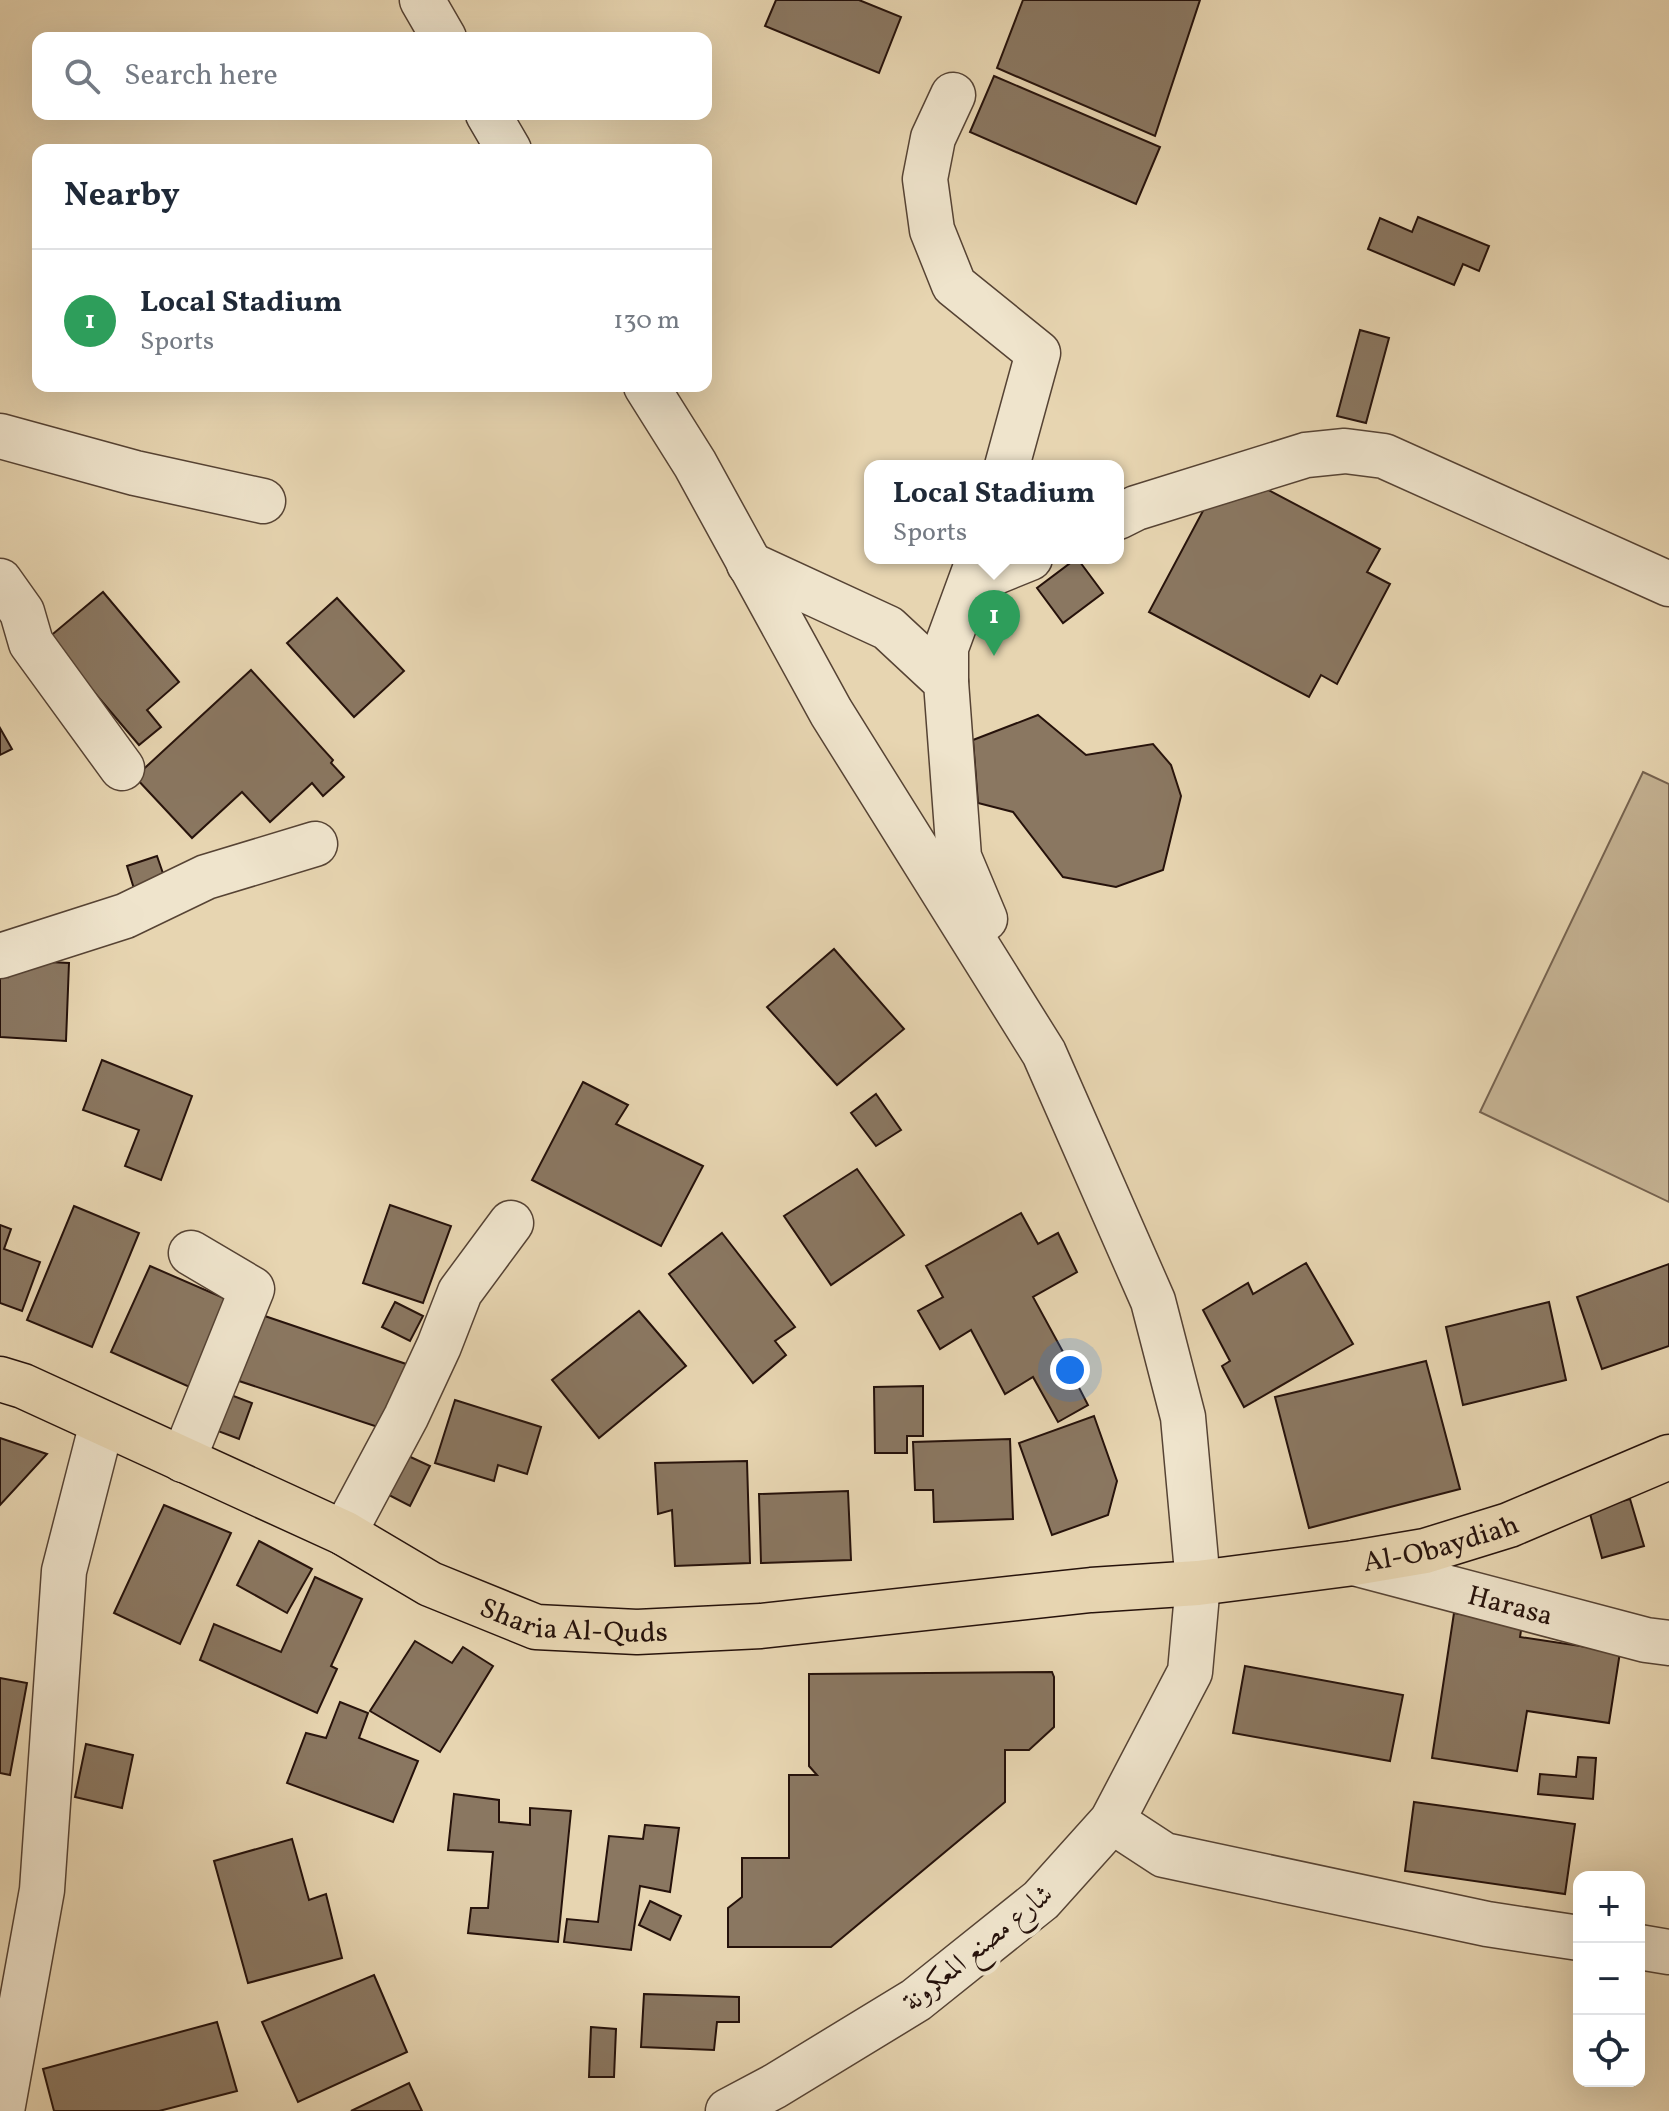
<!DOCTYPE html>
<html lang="en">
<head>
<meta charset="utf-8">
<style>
  :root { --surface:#fff; --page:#f2f2f3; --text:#1f2937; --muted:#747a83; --line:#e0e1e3; --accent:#0f766e }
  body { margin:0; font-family:Vollkorn,Amiri,serif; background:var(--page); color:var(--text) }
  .controls { position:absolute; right:24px; bottom:24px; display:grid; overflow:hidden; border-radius:16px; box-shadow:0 8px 32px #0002 }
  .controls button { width:72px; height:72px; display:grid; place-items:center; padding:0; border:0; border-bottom:2px solid var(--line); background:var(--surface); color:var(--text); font:40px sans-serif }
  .you { position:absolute; left:1070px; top:1370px; width:28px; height:28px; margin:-20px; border:6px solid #fff; border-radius:50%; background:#1a73e8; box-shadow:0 0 0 12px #1a73e833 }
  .badge { display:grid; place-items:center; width:52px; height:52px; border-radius:50%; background:var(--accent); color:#fff; font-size:26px; font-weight:700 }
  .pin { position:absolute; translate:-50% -66px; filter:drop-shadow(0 2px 4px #0008) }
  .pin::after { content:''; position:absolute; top:42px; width:28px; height:24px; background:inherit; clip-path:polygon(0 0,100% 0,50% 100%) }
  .popup { position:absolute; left:864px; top:460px; width:260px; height:104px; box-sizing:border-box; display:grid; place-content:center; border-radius:16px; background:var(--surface); filter:drop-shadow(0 2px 6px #0005); font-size:26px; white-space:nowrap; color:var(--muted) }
  .popup b { font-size:30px; color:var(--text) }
  .popup::after { content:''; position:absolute; left:50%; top:100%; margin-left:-16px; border:16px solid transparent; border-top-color:var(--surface) }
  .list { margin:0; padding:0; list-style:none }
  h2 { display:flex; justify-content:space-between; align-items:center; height:104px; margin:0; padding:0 32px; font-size:34px }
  h2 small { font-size:26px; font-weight:400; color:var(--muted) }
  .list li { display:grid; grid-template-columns:52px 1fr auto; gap:24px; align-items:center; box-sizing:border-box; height:144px; padding:0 32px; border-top:2px solid var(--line) }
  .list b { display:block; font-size:30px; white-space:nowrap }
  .list p { margin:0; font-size:26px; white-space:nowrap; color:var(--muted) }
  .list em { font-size:26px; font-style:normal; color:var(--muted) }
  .icon { flex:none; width:44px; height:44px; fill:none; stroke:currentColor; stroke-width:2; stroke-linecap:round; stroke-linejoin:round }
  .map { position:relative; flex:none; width:1669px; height:2111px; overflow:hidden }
  .search { position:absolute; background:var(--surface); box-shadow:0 8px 32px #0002; left:32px; top:32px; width:680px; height:88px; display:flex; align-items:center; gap:20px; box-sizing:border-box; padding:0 28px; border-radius:16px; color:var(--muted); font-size:30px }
  .panel { position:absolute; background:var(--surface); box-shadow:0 8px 32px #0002; left:32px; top:144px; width:680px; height:248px; border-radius:16px }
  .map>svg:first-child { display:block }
</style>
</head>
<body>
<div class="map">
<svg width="1669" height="2111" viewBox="0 0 1669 2111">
  <rect width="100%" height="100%" fill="#e7d5b1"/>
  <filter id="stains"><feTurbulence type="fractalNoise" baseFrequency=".0025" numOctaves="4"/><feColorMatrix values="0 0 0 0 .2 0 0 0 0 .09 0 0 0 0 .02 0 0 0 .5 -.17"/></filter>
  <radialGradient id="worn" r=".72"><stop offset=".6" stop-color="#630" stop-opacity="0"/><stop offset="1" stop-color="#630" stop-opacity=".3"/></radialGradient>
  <path fill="#c6b495" stroke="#766350" stroke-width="2" d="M1643 772 1669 784V1202L1480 1112Z"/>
  <g fill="#8a7761" stroke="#26120b" stroke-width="2">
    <path d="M776 0H859L901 17 879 73 765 26Z"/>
    <path d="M1023 0H1200L1155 136 997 68Z"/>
    <path d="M994 76 1160 147 1136 204 970 132Z"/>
    <path d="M1418 217 1489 246 1479 271 1463 264 1454 285 1368 249 1380 218 1412 232Z"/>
    <path d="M1360 330 1389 338 1366 423 1337 416Z"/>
    <path d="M1259 485 1380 549 1367 572 1390 584 1337 684 1321 675 1309 697 1149 612 1212 494Z"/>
    <path d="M1077 558 1103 593 1063 623 1037 588Z"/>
    <path d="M103 592 179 682 147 710 161 727 139 745 48 638Z"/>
    <path d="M337 598 404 671 354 717 287 643Z"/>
    <path d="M251 670 333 760 331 763 344 777 323 796 312 783 270 822 242 792 192 838 135 777Z"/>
    <path d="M1038 715 1086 755 1153 744 1171 765 1181 796 1163 870 1116 887 1063 877 1013 812 978 803 973 740Z"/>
    <path d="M0 728 12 749 0 755Z"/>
    <path d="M157 856 166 882 135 892 127 866Z"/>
    <path d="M834 949 904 1029 837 1085 767 1007Z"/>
    <path d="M8 960 69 963 66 1041 0 1037V976L8 977Z"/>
    <path d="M102 1060 192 1096 161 1180 125 1166 139 1130 83 1110Z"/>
    <path d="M583 1082 628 1105 616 1124 703 1166 661 1246 532 1180Z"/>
    <path d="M876 1094 901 1130 876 1146 851 1113Z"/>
    <path d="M857 1169 904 1235 831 1285 784 1216Z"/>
    <path d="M390 1205 451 1226 423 1303 363 1283Z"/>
    <path d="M74 1206 139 1233 92 1347 27 1320Z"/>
    <path d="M1021 1213 1038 1244 1058 1233 1077 1272 1033 1297 1074 1372 1072 1374 1088 1405 1058 1422 1033 1377 1005 1394 971 1330 940 1349 918 1311 943 1297 926 1266Z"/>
    <path d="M0 1225 11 1229 4 1249 40 1262 22 1311 0 1303Z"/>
    <path d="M722 1233 795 1327 775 1341 786 1355 753 1383 669 1274Z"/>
    <path d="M1306 1263 1353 1344 1244 1407 1222 1366 1230 1361 1203 1310 1248 1283 1253 1294Z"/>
    <path d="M1669 1264V1346L1602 1369 1577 1297Z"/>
    <path d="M150 1266 233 1302 194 1389 111 1352Z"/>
    <path d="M395 1302 423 1316 410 1341 382 1327Z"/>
    <path d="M1549 1302 1566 1380 1463 1405 1446 1327Z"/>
    <path d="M639 1311 686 1366 599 1438 552 1380Z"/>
    <path d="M253 1312 412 1366 390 1431 230 1378Z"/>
    <path d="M1426 1361 1460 1489 1309 1528 1275 1397Z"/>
    <path d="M923 1386V1436H907V1453H875L874 1387Z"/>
    <path d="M223 1392 252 1403 239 1439 210 1428Z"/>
    <path d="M455 1400 541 1427 527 1474 498 1465 494 1481 435 1463Z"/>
    <path d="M1094 1416 1117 1481 1108 1515 1052 1535 1019 1443Z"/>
    <path d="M0 1438 47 1454 0 1505Z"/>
    <path d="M1010 1439 1013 1519 934 1522 933 1490H915L913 1442Z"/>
    <path d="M404 1454 430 1466 410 1506 385 1493Z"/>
    <path d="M747 1461 750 1563 675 1566 672 1510 658 1514 655 1463Z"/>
    <path d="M848 1491 851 1560 761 1563 759 1494Z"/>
    <path d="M1630 1499 1644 1546 1602 1558 1589 1510Z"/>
    <path d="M164 1505 231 1533 180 1644 114 1613Z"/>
    <path d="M259 1541 312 1569 287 1613 237 1585Z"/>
    <path d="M315 1577 362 1599 331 1666 337 1669 317 1713 200 1660 214 1624 281 1652Z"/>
    <path d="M1454 1613 1522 1624 1520 1637 1620 1652 1609 1723 1527 1711 1517 1771 1432 1758Z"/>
    <path d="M415 1641 452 1663 463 1647 493 1666 440 1752 370 1711Z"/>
    <path d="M1245 1666 1403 1695 1390 1761 1233 1733Z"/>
    <path d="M1052 1672 1054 1677V1727L1029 1750H1005V1802L831 1947H728V1908L742 1897V1858H789V1775H817L809 1766V1674Z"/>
    <path d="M0 1678 27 1683 10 1775 0 1773Z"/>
    <path d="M340 1702 368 1713 359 1738 418 1761 393 1822 287 1783 306 1733 326 1738Z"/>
    <path d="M86 1744 133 1755 122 1808 75 1797Z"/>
    <path d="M1578 1757 1596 1758 1593 1799 1538 1794 1540 1774 1576 1777Z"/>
    <path d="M454 1794 499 1800V1822L530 1825V1808L571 1811 558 1942 468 1933 471 1908H488L493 1852 448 1850Z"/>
    <path d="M1414 1802 1575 1824 1565 1894 1405 1871Z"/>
    <path d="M645 1825 679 1828 670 1892 640 1886 631 1950 564 1942 567 1919 598 1922 609 1836 643 1839Z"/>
    <path d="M292 1839 309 1900 326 1894 342 1958 248 1983 214 1861Z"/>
    <path d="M650 1901 681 1916 670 1940 639 1925Z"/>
    <path d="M374 1975 407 2052 298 2102 262 2022Z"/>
    <path d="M644 1994 739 1997V2022H717L714 2050 641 2047Z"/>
    <path d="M217 2022 237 2091 159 2111H54L43 2069Z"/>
    <path d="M591 2027 616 2029 614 2077H589Z"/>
    <path d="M409 2083 422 2111H351Z"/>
  </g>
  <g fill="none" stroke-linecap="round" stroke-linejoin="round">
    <g stroke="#564334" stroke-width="47">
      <g id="minor">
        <path d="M422 0 444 38"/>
        <path d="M953 95 933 138 925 179 932 230 954 285 1038 353 1007 466"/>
        <path d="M488 114 509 150"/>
        <path d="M646 386 695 464 831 712 1044 1053 1153 1301 1183 1417 1198 1583 1190 1672 1112 1821 1041 1900 916 2000 775 2086 728 2111"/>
        <path d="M0 436 135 473 263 501"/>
        <path d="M1118 517 1136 508 1306 455 1345 451 1384 456 1669 584"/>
        <path d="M749 564 888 628 946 682 959 857 985 919"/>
        <path d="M0 581 22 612 31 643 122 768"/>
        <path d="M971 582 1030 558"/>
        <path d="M946 682V648L979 558"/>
        <path d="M0 956 125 916 206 877 315 844"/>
        <path d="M183 1460 252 1289 191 1253"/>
        <path d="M344 1533 406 1417 439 1346 460 1292 511 1223"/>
        <path id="s1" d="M1354 1563 1646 1640 1669 1643"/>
        <path d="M1112 1821 1164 1855 1487 1924 1579 1938"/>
        <path d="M1639 1947 1669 1952"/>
        <path d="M2 2111 42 1890 64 1571 102 1423"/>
      </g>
    </g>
    <g stroke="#26120b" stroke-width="47">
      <g id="major">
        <path id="s2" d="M0 1379 23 1386 344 1533 430 1584 536 1627 637 1632 761 1626 1091 1590 1198 1583 1354 1563 1425 1551 1509 1525 1669 1457"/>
      </g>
    </g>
    <use href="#minor" stroke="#efe4cc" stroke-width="44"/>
    <use href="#major" stroke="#e7d5b1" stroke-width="44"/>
  </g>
  <g text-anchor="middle" stroke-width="8" stroke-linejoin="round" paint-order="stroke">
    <g font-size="28" fill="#26120b" stroke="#efe4cc">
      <text dy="10" stroke="none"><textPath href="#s2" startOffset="1502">Al-Obaydiah</textPath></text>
      <text dy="10" stroke="none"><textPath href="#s1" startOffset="162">Harasa</textPath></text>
      <text dy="10" stroke="none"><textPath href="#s2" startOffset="628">Sharia Al-Quds</textPath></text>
      <text transform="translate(977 1947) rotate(-39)" y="10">شارع مصنع المعكرونة</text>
    </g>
  </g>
  <rect width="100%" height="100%" filter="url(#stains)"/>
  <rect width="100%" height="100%" fill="url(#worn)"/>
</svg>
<div class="controls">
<button>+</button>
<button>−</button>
<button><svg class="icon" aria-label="locate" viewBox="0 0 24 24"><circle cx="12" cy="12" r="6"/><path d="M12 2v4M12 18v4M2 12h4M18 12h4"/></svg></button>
</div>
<div class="you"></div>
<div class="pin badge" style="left:994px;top:656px;background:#2e9e5b">1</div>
<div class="popup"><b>Local Stadium</b>Sports</div>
<div class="search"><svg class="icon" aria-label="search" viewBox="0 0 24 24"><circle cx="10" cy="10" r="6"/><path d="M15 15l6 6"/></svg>Search here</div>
<section class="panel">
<h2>Nearby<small></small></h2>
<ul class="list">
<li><span class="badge" style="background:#2e9e5b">1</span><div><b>Local Stadium</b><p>Sports</p></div><em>130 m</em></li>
</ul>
</section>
</div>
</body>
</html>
